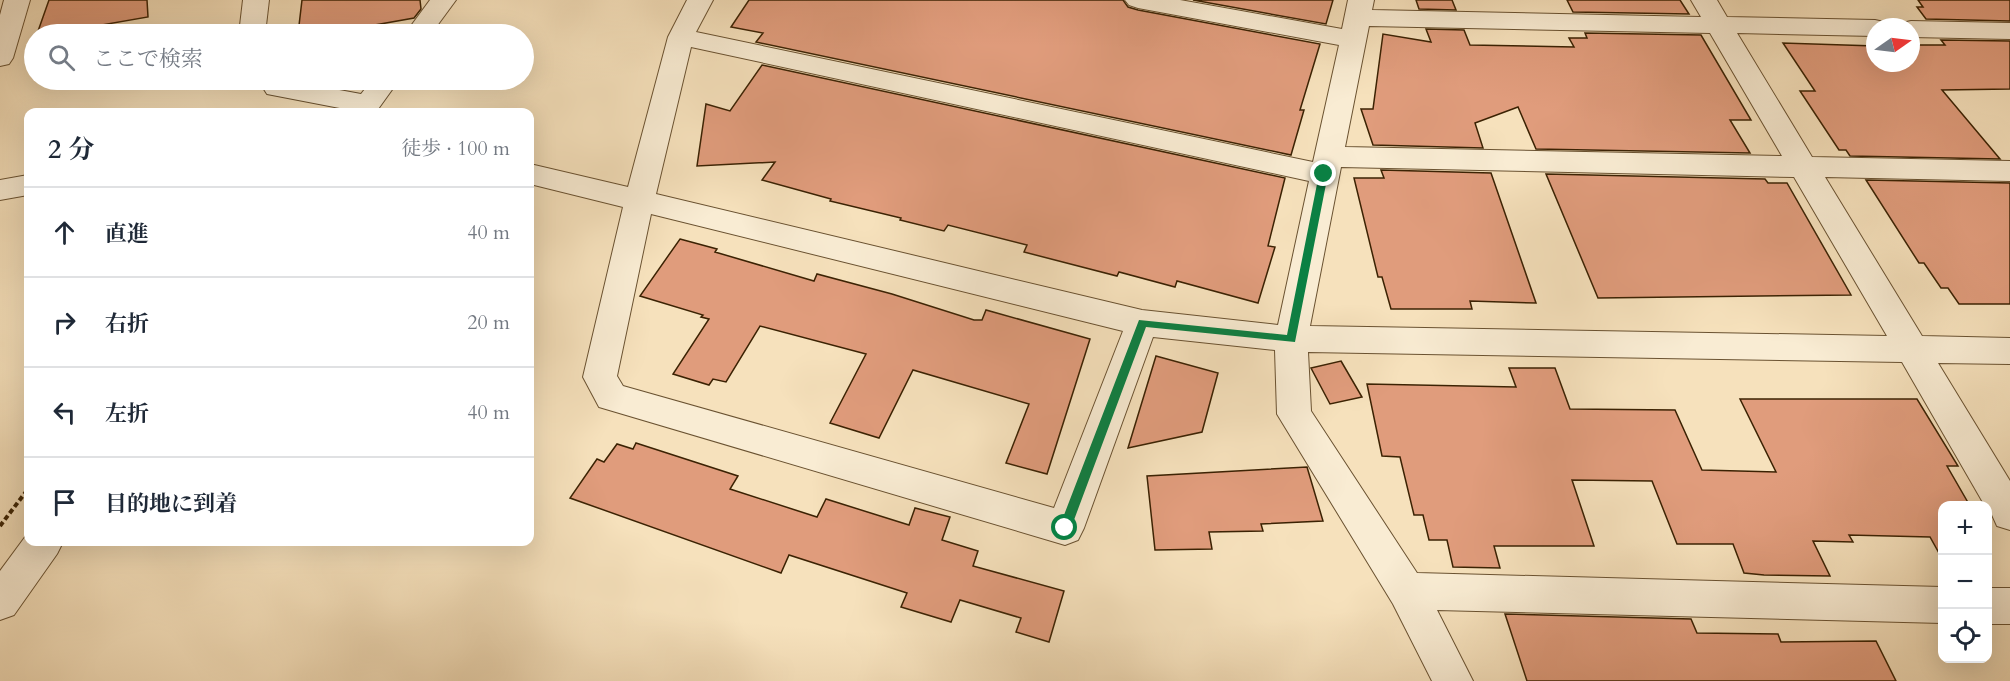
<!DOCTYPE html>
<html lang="ja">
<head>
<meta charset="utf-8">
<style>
  :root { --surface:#fff; --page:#f6f6f7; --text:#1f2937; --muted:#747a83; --line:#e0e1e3 }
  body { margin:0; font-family:Cardo,"Noto Serif JP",serif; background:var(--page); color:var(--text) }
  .controls { position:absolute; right:18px; bottom:18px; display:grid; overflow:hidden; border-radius:12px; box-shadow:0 6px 24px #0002 }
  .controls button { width:54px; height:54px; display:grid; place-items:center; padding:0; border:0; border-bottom:2px solid var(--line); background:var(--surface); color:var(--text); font:30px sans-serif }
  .compass { position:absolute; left:1866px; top:18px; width:54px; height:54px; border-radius:50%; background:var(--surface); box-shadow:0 6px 24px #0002; rotate:76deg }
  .stop { position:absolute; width:18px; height:18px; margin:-14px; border:4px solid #0b8043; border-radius:50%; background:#fff }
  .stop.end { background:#0b8043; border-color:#fff; box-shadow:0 2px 6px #0008 }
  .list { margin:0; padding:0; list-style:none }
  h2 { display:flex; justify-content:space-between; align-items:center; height:78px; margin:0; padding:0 24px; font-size:26px }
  h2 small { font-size:20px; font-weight:400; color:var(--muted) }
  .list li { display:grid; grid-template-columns:39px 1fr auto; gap:18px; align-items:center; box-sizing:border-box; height:90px; padding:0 24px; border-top:2px solid var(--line) }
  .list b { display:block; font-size:22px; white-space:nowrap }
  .list em { font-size:20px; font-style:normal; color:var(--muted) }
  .icon { flex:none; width:33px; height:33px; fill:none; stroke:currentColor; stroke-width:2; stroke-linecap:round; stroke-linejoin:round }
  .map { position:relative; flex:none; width:2010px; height:681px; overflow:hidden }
  .search { position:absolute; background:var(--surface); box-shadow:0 6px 24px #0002; left:24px; top:24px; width:510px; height:66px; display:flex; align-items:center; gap:15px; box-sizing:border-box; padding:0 21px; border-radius:33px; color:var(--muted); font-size:22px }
  .panel { position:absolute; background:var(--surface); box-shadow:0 6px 24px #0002; left:24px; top:108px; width:510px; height:438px; border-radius:12px }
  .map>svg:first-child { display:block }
</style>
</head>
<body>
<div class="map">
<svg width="2010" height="681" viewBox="0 0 2010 681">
  <rect width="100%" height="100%" fill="#f6e1bc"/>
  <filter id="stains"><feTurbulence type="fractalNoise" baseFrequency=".00333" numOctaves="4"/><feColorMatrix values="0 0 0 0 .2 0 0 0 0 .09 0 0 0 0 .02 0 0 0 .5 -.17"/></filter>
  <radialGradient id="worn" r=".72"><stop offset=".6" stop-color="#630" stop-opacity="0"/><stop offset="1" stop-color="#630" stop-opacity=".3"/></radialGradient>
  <g fill="#e09c7c" stroke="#3b2203" stroke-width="1.5">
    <path d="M49 0H147L148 17 50 34H37Z"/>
    <path d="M302 0H420L421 9 414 18 324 34H298Z"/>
    <path d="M749 0H1123L1128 7 1138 10 1320 44 1300 110H1304L1291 155 756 42 763 33 731 27Z"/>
    <path d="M1193 0H1333L1326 24Z"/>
    <path d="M1416 0H1452L1456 10 1419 9Z"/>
    <path d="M1567 0H1680L1689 14 1573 12Z"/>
    <path d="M1918 0H2010V21L1926 19 1917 7H1923Z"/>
    <path d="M1426 29 1464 30 1470 45 1574 47 1569 38H1587L1585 33 1701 35 1751 120H1730L1750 153 1536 149 1518 107 1475 123 1483 148 1373 145 1361 109H1373L1383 34 1431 42Z"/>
    <path d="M1941 40 2010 41V89L1942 90 2000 159 1850 156 1846 150H1839L1800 91H1815L1783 43 1875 46V63H1911V45H1945Z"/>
    <path d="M762 65 1285 178 1268 246 1275 247 1258 303 1177 281 1175 287 1119 272 1117 276 1024 252 1027 245 948 225 944 231 900 220 901 218 830 201 831 199 762 180 775 162 697 166 706 104 730 111Z"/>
    <path d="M1381 170 1491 173 1536 303 1470 301 1472 309H1391L1382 277H1378L1354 178H1384Z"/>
    <path d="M1546 174 1765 179 1768 183H1787L1851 295 1598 298Z"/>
    <path d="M1866 180 2010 183V304H1959L1948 288H1941L1924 263H1919Z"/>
    <path d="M680 239 717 249 715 252 814 281 817 274 892 294 974 320H982L986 310 1090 339 1047 474 1006 463 1029 404 913 370 879 438 830 423 866 354 760 326 726 382 713 379 709 385 673 374 709 319 701 317 703 315 640 296Z"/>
    <path d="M1156 356 1218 373 1202 432 1128 448Z"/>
    <path d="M1341 361 1362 397 1330 404 1311 368Z"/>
    <path d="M1509 368H1555L1570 409 1675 410 1702 470 1776 472 1740 399H1917L1958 466H1947L1970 506H1942V553H1939L1930 537 1849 535 1853 542 1813 541 1830 576 1764 575 1744 573 1733 544H1677L1652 481 1572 480 1594 546H1494L1500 568 1453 567 1447 540H1429L1423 515H1414L1400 457 1382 456 1367 384 1516 387Z"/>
    <path d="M636 443 738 476 730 489 817 517 826 499 909 525 915 508 950 517 942 540 978 551 973 566 1064 591 1049 642 1016 632 1021 618 960 600 951 622 901 607 907 593 789 555 781 573 570 498 597 459 604 462 617 444 633 449Z"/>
    <path d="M1307 467 1323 521 1261 524 1263 531 1209 532 1212 549 1155 550 1147 476Z"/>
    <path d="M1505 614 1691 619 1697 633 1778 634 1781 642 1876 641 1896 681H1527Z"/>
  </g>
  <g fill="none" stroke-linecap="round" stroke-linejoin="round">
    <g stroke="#6a5231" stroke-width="2">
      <g id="minor">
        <path d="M4 0H30L13 58 9 64 0 66V15Z"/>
        <path d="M243 0H269L265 34H239Z"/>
        <path d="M430 0H456L431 34H405Z"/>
        <path d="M687 0H713L696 32 1313 162 1339 45 1138 8 1129 5 1125 0H1180L1342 29 1348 0H1374L1372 10 1701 17 1691 0H1717L1727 17 1875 20 1884 22 1887 27H1875V36L1737 33 1812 157 2010 161V181L1825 177 1922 336 2010 338V364L1938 363 2010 481V530L1997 526 1988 506H1985L1902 362 1308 352 1311 411 1417 573 1942 587V623L1437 610 1473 681H1432L1393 604 1277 414 1275 350 1153 337 1084 528 1078 540 1065 545 599 407 583 377 623 207 530 184V164L628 187 668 37ZM1369 26 1710 33 1782 156 1345 147ZM691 47 1309 181 1278 325 1142 310 656 194ZM1341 167 1794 177 1887 336 1310 326ZM651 214 1123 331 1054 508 623 386 617 376Z"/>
        <path d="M1911 21 2010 23V39L1911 37V27H1899L1902 23Z"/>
        <path d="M258 80H285L361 94 372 80H399L376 112H348L350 110 267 94Z"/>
        <path d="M28 175V195L0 200V180Z"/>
        <path d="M28 533V542H63L57 554 14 615 0 620V571Z"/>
        <rect x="1988" y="588" width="22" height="36"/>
      </g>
    </g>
    <path stroke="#3b2203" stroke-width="4" stroke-dasharray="5 3" stroke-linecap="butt" d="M0 526 28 489"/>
    <use href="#minor" fill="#f9ecd3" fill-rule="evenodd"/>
  </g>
  <path fill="#0b8043" d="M1324 171 1328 174 1295 342 1146 327 1071 528 1069 532H1061L1059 528 1139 320 1287 335 1319 174Z"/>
  <rect width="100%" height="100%" filter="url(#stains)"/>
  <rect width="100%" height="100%" fill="url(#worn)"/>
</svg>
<div class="controls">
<button>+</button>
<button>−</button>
<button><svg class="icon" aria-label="locate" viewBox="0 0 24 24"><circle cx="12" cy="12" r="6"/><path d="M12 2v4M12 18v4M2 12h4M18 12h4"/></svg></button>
</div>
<svg class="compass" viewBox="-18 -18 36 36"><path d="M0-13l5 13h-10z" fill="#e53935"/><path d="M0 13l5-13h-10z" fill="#747a83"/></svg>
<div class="stop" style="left:1065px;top:528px"></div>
<div class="stop end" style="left:1324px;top:174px"></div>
<div class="search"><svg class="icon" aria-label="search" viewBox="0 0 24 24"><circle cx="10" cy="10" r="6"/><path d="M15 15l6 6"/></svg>ここで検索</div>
<section class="panel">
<h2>2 分<small>徒歩 · 100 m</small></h2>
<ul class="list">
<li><svg class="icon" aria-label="ahead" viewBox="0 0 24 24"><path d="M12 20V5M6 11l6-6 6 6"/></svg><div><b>直進</b></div><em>40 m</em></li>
<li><svg class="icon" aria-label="right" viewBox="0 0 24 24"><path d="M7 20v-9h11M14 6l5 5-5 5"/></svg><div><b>右折</b></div><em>20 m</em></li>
<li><svg class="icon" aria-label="left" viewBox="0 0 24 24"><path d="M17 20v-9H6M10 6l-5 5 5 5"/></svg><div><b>左折</b></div><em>40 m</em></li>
<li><svg class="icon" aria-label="arrive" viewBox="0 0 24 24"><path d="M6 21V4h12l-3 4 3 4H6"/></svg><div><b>目的地に到着</b></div></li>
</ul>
</section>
</div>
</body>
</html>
